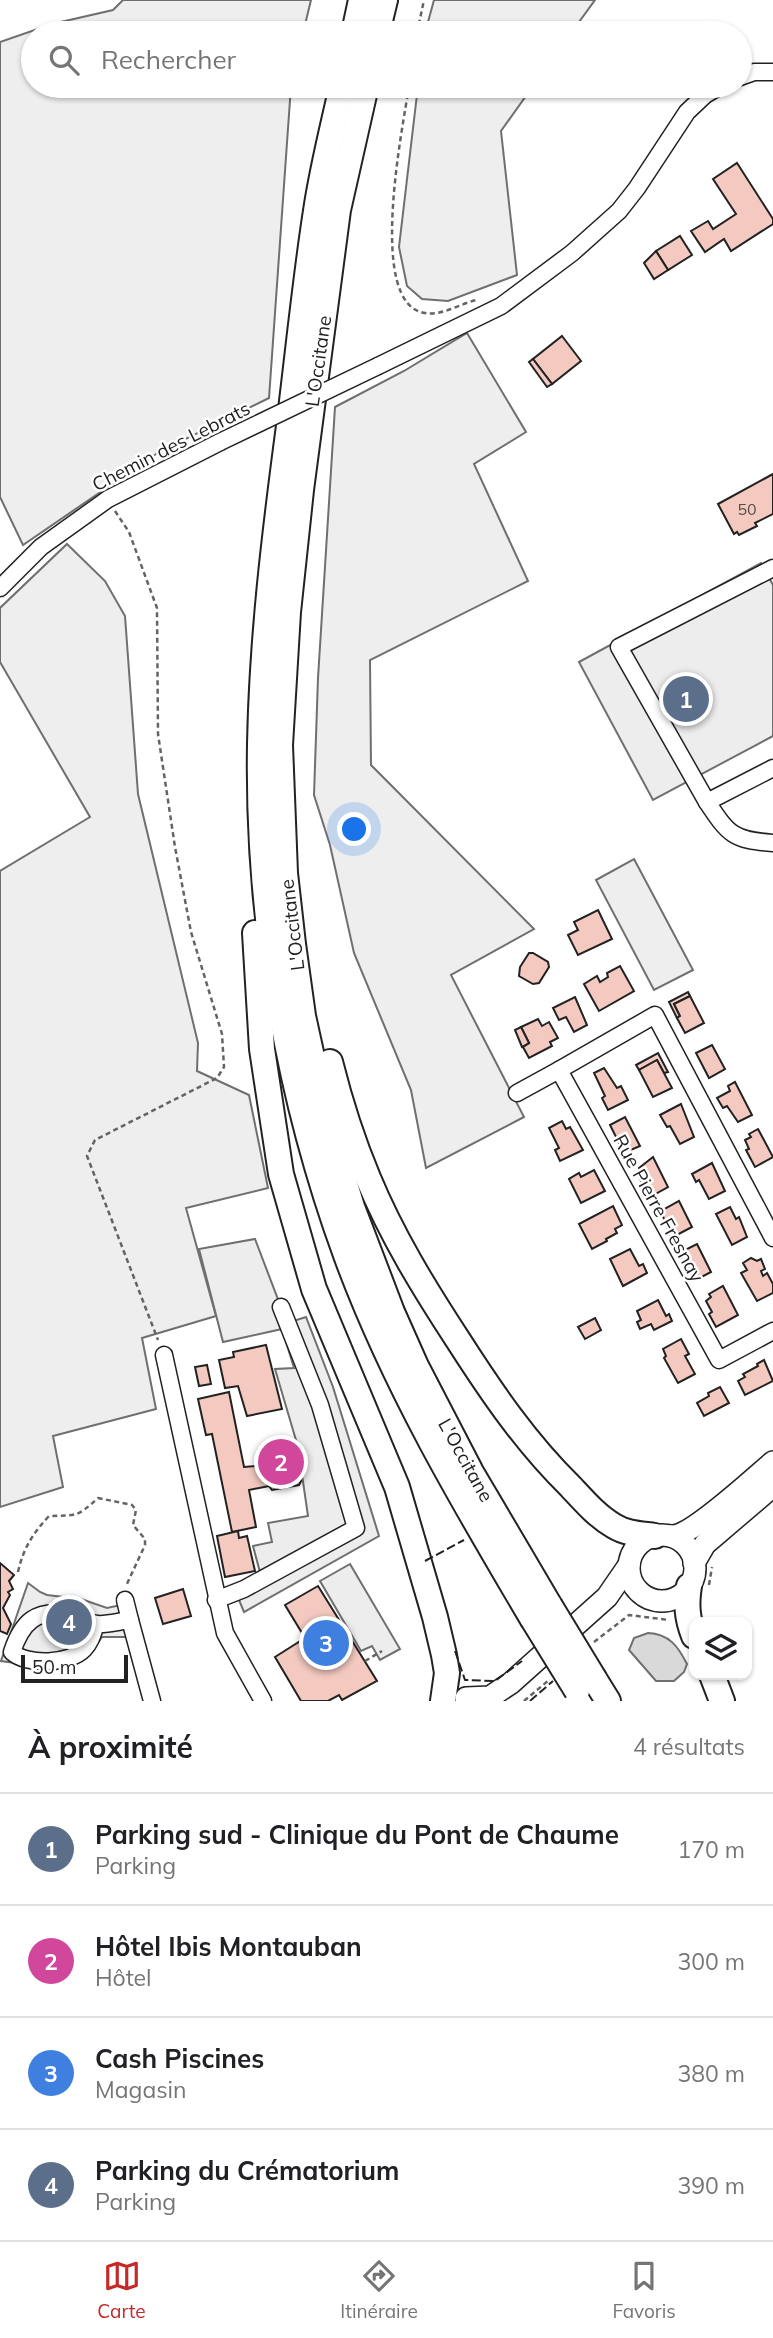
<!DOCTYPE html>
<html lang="fr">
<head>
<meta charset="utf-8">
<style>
  :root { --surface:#fff; --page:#f2f2f2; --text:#202124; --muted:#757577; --line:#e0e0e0; --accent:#c62828 }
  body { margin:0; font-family:Mulish,sans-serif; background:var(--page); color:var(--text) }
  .controls { position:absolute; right:21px; bottom:21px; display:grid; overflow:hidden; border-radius:14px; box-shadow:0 2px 5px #0004 }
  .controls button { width:63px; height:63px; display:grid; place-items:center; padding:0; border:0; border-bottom:2px solid var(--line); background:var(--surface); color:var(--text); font:35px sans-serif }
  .scale { position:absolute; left:21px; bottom:18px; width:107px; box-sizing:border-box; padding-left:7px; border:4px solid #222; border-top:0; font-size:19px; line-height:24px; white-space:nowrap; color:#222; -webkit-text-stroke:5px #fff; paint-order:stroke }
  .you { position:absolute; left:355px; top:830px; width:24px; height:24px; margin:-18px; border:5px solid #fff; border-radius:50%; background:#1a73e8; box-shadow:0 0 0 10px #1a73e833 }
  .badge { display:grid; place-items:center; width:46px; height:46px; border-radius:50%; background:var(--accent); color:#fff; font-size:23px; font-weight:700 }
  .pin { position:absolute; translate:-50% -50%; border:4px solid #fff; box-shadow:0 2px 7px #0006 }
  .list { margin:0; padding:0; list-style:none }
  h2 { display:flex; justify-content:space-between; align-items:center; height:91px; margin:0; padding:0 28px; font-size:30px }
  h2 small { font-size:23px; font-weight:400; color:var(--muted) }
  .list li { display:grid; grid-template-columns:46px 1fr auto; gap:21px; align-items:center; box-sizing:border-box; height:112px; padding:0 28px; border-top:2px solid var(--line) }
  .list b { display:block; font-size:26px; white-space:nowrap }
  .list p { margin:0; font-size:23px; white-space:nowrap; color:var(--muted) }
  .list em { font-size:23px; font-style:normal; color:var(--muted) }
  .icon { flex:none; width:38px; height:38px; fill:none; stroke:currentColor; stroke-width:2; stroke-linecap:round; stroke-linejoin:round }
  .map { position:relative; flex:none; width:773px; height:1701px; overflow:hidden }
  .search { position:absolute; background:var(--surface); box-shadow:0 2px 5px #0004; left:21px; right:21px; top:21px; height:77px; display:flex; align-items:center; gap:18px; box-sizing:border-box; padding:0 24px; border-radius:38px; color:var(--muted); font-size:26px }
  .sheet { height:539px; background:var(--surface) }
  nav { display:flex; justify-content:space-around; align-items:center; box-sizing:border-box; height:98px; border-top:2px solid var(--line); background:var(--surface); font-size:19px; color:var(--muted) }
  nav a { display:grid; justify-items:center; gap:4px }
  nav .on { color:var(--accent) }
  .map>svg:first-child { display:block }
</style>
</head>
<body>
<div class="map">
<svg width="773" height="1701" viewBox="0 0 773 1701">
  <rect width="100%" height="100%" fill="#fff"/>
  <g fill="#eee" stroke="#6f6f6f" stroke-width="2">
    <path d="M123 0H311L303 33H33V86H291L269 398 159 452 23 545 0 497V42L52 24 113 10Z"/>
    <path d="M434 0H595L571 33H425Z"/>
    <path d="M418 86H533L501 131 517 275 448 301 422 299 407 286 399 247Z"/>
    <path d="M467 333 526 432 474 464 528 581 370 660 371 765 534 929 451 975 524 1117 426 1168 411 1090 354 953 330 845 314 795 318 678 335 407 404 371Z"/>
    <path d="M67 544 105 581 125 616 138 794 198 1043 197 1071 249 1095 268 1188 186 1208 216 1316 142 1338 156 1409 53 1436 63 1487 0 1507V871L90 817 0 662V608Z"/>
    <path d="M634 859 693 970 654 990 596 880Z"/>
  </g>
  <g fill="#ededed" stroke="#6f6f6f" stroke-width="2">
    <path d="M761 563 773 585V736L653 800 579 662Z"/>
    <path d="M255 1239 287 1323 306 1317 333 1387 379 1536 244 1612 234 1588 261 1576 253 1546 272 1542 268 1523 308 1516 298 1447 275 1369 294 1368 282 1329 223 1342 199 1249Z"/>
    <path d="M350 1564 400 1649 380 1660 372 1646 361 1651 320 1581Z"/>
    <path d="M28 1583 40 1592 47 1595 81 1599 107 1608 121 1605 127 1637H102L91 1652 31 1665 1 1661Z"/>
  </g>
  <path fill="#d9d9d9" stroke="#6f6f6f" stroke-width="2" d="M648 1633C669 1634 678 1646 687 1664L684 1672 674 1681H656L629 1650 634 1638Z"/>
  <g fill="#f3c9c0" stroke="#222" stroke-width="2">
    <path d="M737 163 773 219V224L731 251 724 239 705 252 691 231 708 221 713 229 736 214 713 179Z"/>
    <path d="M680 236 692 255 668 270 656 251Z"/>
    <path d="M656 251 668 270 654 279 644 263Z"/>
    <path d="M562 336 581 361 552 384 533 359Z"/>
    <path d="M533 359 552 384 547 387 529 362Z"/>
    <path d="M773 474V514L755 523 757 526 739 535 737 532 734 534 718 504Z"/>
    <path d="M598 910 612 939 578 955 568 935 578 930 574 922Z"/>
    <path d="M529 953H533L548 962 549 967 539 983 533 984 519 976 520 967Z"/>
    <path d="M620 966 634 991 599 1011 584 984 597 976 600 982 608 977 607 973Z"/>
    <path d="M688 992 690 996 674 1004 680 1016 677 1018 669 1002Z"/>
    <path d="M690 996 704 1023 685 1033 677 1018 680 1016 674 1004Z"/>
    <path d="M575 997 587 1025 574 1032 566 1017 559 1020 553 1008Z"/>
    <path d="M538 1019 542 1026 549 1022 558 1038 550 1042 552 1046 529 1058 523 1047 529 1043 521 1027Z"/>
    <path d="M521 1027 529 1043 522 1047 515 1030Z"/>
    <path d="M712 1045 725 1069 709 1078 696 1053Z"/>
    <path d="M658 1053 668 1072 664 1073 657 1060 639 1070 636 1065Z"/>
    <path d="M657 1060 672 1088 653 1097 639 1070Z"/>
    <path d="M604 1068 617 1088 621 1086 628 1100 608 1110 602 1098 605 1096 594 1073Z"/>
    <path d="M735 1082 752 1115 738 1122 727 1106 723 1108 717 1098 730 1091 728 1086Z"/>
    <path d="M681 1104 694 1137 680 1144 670 1126 667 1127 660 1115Z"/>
    <path d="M625 1117 640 1146 624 1153 610 1125Z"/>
    <path d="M562 1121 566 1129 570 1127 583 1150 560 1161 555 1150 559 1148 549 1128Z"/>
    <path d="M758 1129 773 1157 755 1167 746 1150 749 1149 745 1140 751 1137 749 1134Z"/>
    <path d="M653 1157 668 1187 650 1197 640 1179 643 1177 639 1168Z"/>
    <path d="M712 1163 725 1191 709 1199 699 1180 696 1182 692 1174Z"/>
    <path d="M594 1170 605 1191 581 1203 569 1179 579 1173 581 1177Z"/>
    <path d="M679 1201 692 1227 671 1238 661 1211Z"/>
    <path d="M613 1206 622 1225 615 1229 617 1233 606 1239 607 1241 592 1249 579 1224Z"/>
    <path d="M730 1207 736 1219 739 1217 747 1237 732 1245 716 1214Z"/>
    <path d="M697 1244 711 1272 694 1281 679 1253Z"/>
    <path d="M630 1249 639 1266 643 1264 647 1273 623 1286 610 1259Z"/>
    <path d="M751 1258 757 1261 761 1259 765 1269 761 1271 763 1276 767 1273 773 1284V1293L757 1301 741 1273 747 1270 743 1263Z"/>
    <path d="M723 1286 738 1315 716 1327 709 1314 712 1312 706 1301 711 1297 709 1294Z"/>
    <path d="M658 1300 666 1316 669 1314 672 1321 654 1330 651 1324 640 1329 637 1322 641 1320 637 1311Z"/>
    <path d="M595 1318 601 1330 585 1339 578 1327Z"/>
    <path d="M681 1339 689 1354 685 1356 695 1374 678 1383 664 1358 666 1356 663 1349Z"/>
    <path d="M266 1345 282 1409 247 1416 238 1386 225 1388 219 1360 234 1357 233 1352Z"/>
    <path d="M764 1360 773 1381 745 1395 738 1381 745 1377 743 1374 758 1366 757 1364Z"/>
    <path d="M207 1365 211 1384 199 1386 195 1367Z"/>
    <path d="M720 1387 729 1403 704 1416 697 1403 709 1396 708 1393Z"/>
    <path d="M229 1392 244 1467 257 1466 264 1462 266 1458 278 1456 280 1450 297 1446 301 1481 299 1485 272 1490 269 1486 249 1490 256 1527 232 1532 212 1434 206 1435 198 1399Z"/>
    <path d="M238 1531 239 1538 247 1536 255 1571 225 1577 217 1536Z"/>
    <path d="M0 1563 14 1575 9 1581 13 1589 8 1592 10 1595 3 1608 11 1624 7 1634 0 1631Z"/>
    <path d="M318 1586 377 1681 342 1700 339 1695 328 1701H301L275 1657 305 1638 285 1605Z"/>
    <path d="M183 1589 191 1616 163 1624 155 1598Z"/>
  </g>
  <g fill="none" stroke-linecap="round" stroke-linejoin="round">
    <g stroke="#222" stroke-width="19">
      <g id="minor">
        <path d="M740 77 754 72H773"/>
        <path d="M378 366 501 306 572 253 619 211 637 188 687 112 705 95 720 86"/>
        <path d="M0 588 41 547 108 499 220 442"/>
        <path d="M773 768 707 802C729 835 733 840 773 843"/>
        <path d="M707 802 619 647 773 568"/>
        <path d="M517 1093 559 1070"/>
        <path d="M773 1238 655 1015 559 1070 719 1360 773 1331"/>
        <path d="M164 1355 225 1633 263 1701"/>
        <path d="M125 1600 130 1620"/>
        <path d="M216 1600 244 1589 356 1528 320 1405 281 1307"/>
        <path d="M96 1624C93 1633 91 1642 84 1649 70 1664 27 1666 12 1652 22 1622 36 1608 70 1615 79 1617 88 1623 97 1624 107 1625 120 1621 130 1620L152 1701"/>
      </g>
    </g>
    <g stroke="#222" stroke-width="24">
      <g id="major">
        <circle cx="662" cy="1568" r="33"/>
        <path d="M671 1536C691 1537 754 1478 773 1462"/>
        <path d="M694 1563 705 1544 773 1486"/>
        <path d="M466 1698 490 1697 511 1683 607 1597 629 1565"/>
      </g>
    </g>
    <g stroke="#222" stroke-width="28">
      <g id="highway">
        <path d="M354 33 361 0"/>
        <path d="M377 33 385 0"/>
        <path d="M342 86C333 127 322 169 316 211 305 282 298 354 289 426 275 531 262 637 260 744 257 917 287 1093 346 1255 393 1383 462 1500 532 1618"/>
        <path d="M366 86 338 210 301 490 288 612 280 745 285 873 293 944 303 1016 326 1121 352 1207 392 1312 416 1366 471 1472 550 1606"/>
        <path d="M255 933 262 1049 281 1174 314 1289 397 1487 435 1617 444 1655 447 1673 443 1701"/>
        <path d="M330 1062C340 1102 352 1140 368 1178 392 1236 424 1288 458 1340 492 1393 526 1443 571 1487 584 1501 597 1516 614 1526 627 1534 641 1534 655 1536"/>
        <path d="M689 1586C686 1605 687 1618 694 1636"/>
        <path d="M712 1675 722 1701"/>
        <path d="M595 1680 608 1701"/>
      </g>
    </g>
    <g stroke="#646464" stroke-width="2.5" stroke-dasharray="5 3.5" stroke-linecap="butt">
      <path d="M417 33 424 0"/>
      <path d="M409 86C403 127 366 305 425 313 443 316 461 303 477 300"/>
      <path d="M115 511 129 532 157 608 158 734 175 847 191 932 222 1034 224 1067 217 1078 95 1140 87 1156 158 1340"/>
      <path d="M18 1572C23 1549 33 1533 49 1516 77 1515 76 1518 98 1498L132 1505 136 1510 133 1525 145 1539V1545L126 1586"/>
      <path d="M709 1585 712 1567"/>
      <path d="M594 1642 629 1615 669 1620"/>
      <path d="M365 1661 382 1651"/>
      <path d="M524 1701 549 1680"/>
    </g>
    <use href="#minor" stroke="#fff" stroke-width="16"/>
    <use href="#major" stroke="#fff" stroke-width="21"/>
    <use href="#highway" stroke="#fff" stroke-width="24"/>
    <g stroke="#222" stroke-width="19" stroke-linecap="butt">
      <path id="minor-bridge" d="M220 442 378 366"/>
    </g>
    <g stroke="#222" stroke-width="28" stroke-linecap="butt">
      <g id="highway-bridge">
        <path d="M550 1606 595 1680"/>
        <path d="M532 1618 577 1691"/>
      </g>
    </g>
    <use href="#minor-bridge" stroke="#fff" stroke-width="16"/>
    <use href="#highway-bridge" stroke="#fff" stroke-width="24"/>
    <g stroke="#222" stroke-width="2" stroke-dasharray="9 3.5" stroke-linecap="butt">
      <path d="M425 1561 464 1540"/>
      <path d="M455 1651 465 1680 495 1681 522 1661"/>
      <path d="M530 1701 553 1681"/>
    </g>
  </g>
  <g text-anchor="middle" stroke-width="5" stroke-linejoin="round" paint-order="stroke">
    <g font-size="16" fill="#564c4a">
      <text x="747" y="515">50</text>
    </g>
    <g font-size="19" fill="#222" stroke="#fff">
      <text transform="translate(318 361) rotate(-82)" y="7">L'Occitane</text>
      <text transform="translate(171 446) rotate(-27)" y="7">Chemin des Lebrats</text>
      <text transform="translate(292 925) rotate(-97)" y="7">L'Occitane</text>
      <text transform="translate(659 1208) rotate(61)" y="7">Rue Pierre Fresnay</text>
      <text transform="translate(466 1460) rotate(61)" y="7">L'Occitane</text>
    </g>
  </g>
</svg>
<div class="controls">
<button><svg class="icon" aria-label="layers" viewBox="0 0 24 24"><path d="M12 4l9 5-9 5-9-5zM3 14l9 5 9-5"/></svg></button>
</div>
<div class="scale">50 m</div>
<div class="you"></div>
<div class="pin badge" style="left:686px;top:699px;background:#5c6f8a">1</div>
<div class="pin badge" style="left:281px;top:1462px;background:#d1479c">2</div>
<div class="pin badge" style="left:326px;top:1643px;background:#3f7fe0">3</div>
<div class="pin badge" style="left:69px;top:1622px;background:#5c6f8a">4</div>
<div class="search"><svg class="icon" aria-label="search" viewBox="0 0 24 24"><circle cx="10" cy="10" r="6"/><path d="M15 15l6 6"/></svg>Rechercher</div>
</div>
<section class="sheet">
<h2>À proximité<small>4 résultats</small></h2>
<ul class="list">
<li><span class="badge" style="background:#5c6f8a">1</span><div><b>Parking sud - Clinique du Pont de Chaume</b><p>Parking</p></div><em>170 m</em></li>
<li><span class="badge" style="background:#d1479c">2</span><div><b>Hôtel Ibis Montauban</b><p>Hôtel</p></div><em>300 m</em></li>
<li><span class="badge" style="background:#3f7fe0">3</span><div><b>Cash Piscines</b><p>Magasin</p></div><em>380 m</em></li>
<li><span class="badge" style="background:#5c6f8a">4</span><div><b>Parking du Crématorium</b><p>Parking</p></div><em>390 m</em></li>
</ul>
</section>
<nav>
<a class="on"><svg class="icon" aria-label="map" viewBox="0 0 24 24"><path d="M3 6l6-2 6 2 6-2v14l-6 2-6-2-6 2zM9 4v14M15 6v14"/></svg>Carte</a>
<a><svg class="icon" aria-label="directions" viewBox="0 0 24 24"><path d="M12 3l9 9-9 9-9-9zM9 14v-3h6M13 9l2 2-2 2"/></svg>Itinéraire</a>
<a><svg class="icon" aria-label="saved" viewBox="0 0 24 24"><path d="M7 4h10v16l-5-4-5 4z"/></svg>Favoris</a>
</nav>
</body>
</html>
